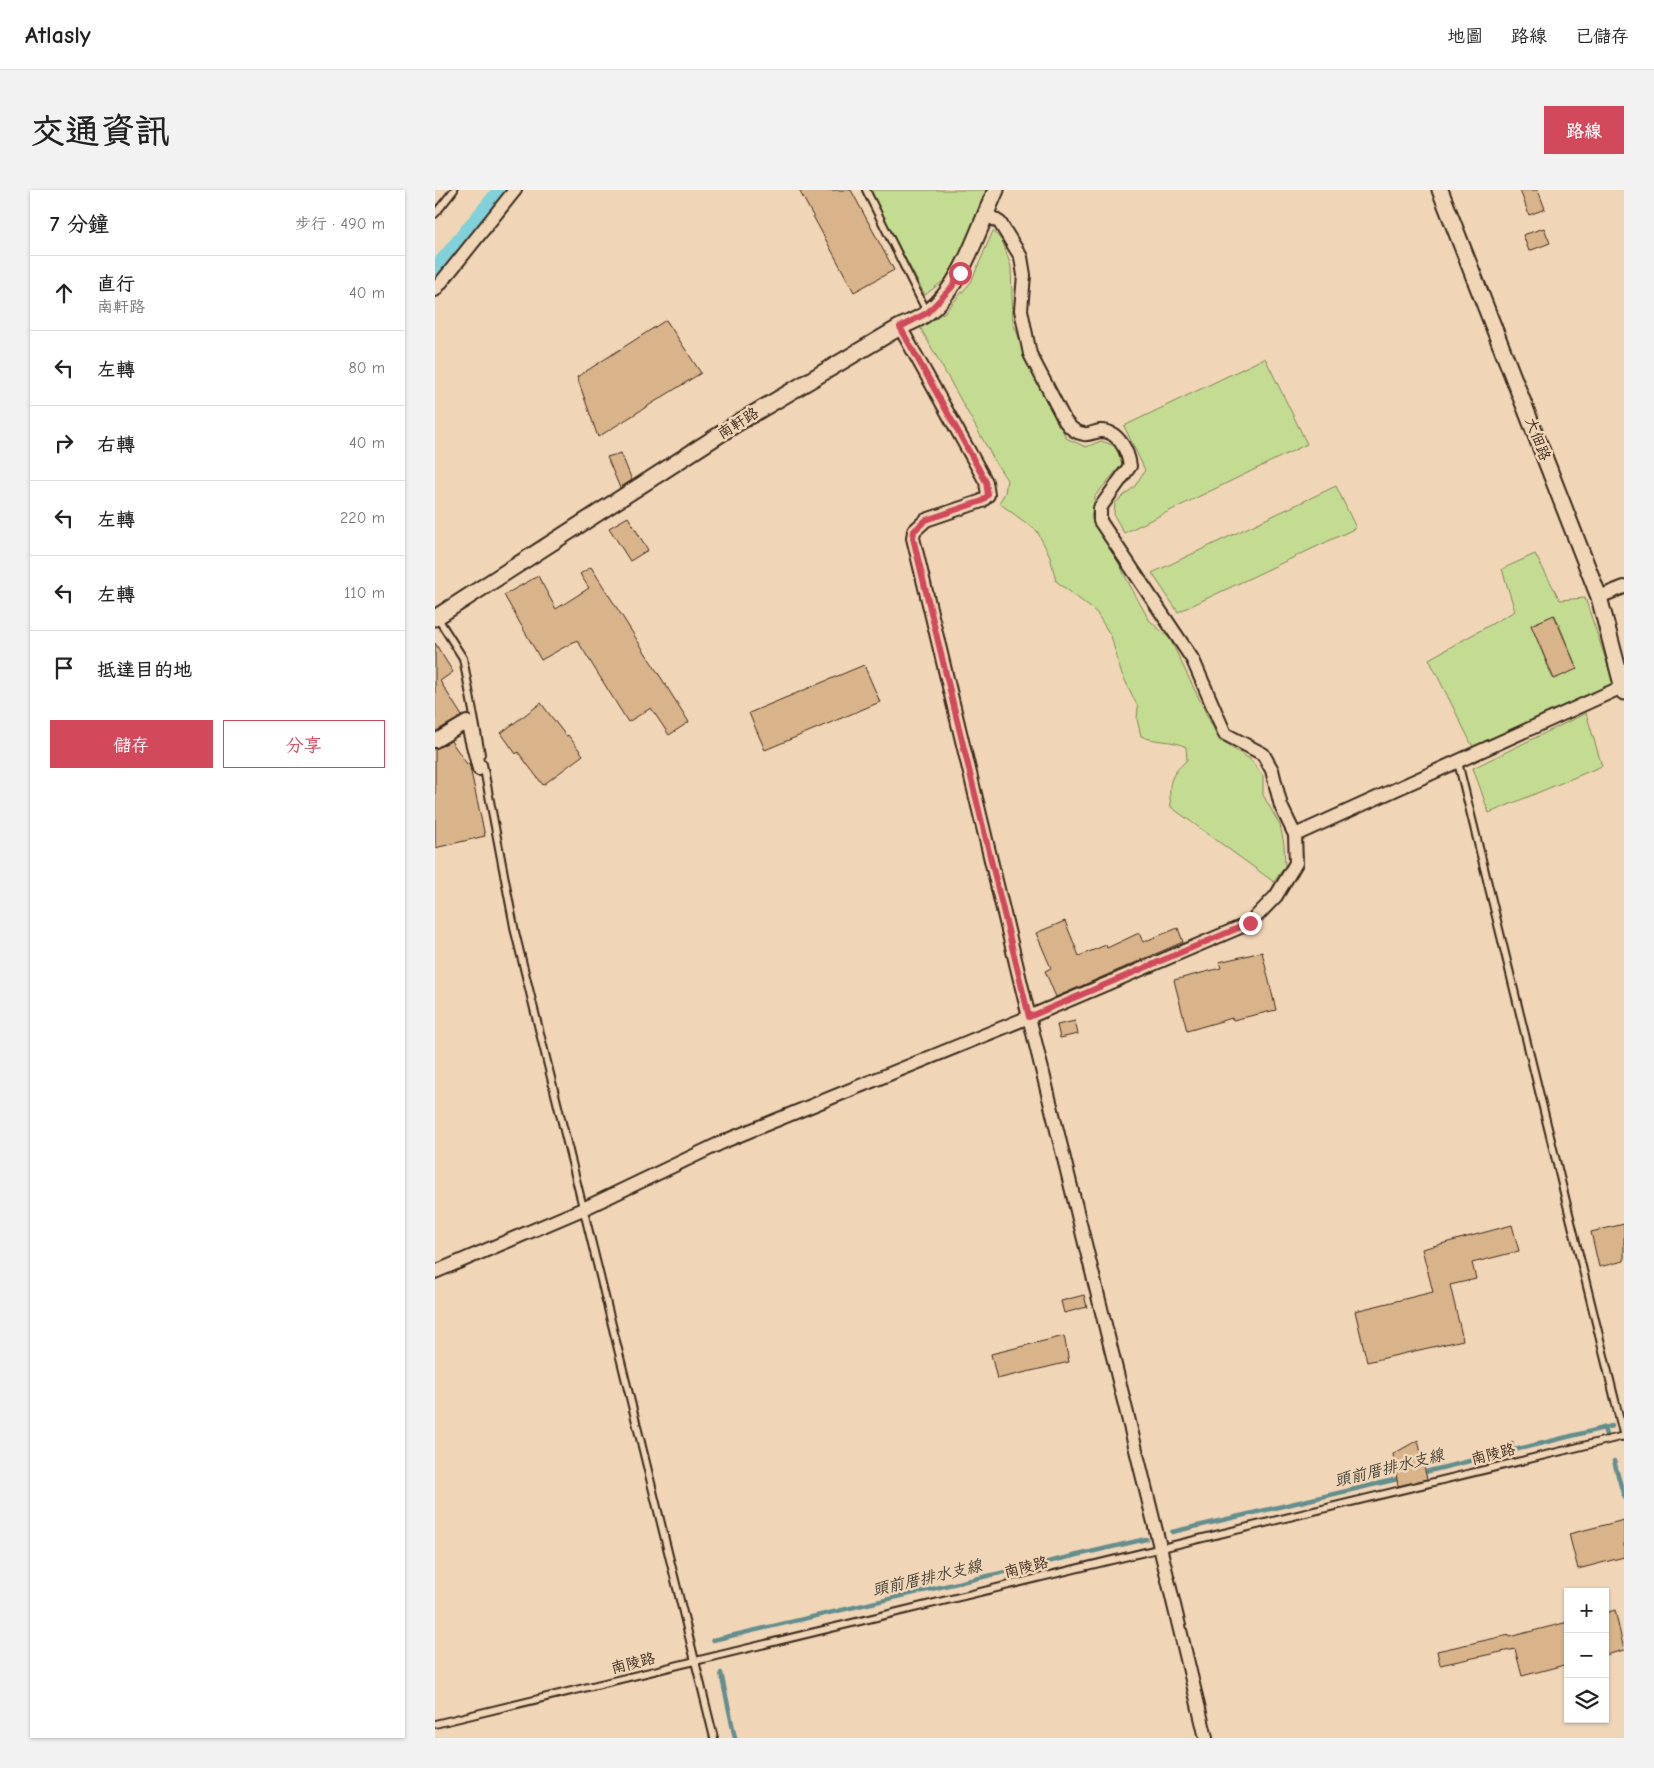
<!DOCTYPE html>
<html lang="zh-TW">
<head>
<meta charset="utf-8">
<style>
  :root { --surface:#fff; --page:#f2f2f2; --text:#222; --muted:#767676; --line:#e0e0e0; --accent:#d1495b }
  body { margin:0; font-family:"Comic Neue","LXGW WenKai TC",sans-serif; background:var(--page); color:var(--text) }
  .controls { position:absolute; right:15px; bottom:15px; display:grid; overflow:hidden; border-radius:0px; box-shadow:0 1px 4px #0004 }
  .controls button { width:45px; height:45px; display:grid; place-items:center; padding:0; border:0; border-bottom:1px solid var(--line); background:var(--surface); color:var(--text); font:25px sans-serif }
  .stop { position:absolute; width:15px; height:15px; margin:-11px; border:4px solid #d1495b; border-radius:50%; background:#fff }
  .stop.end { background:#d1495b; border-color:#fff; box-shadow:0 1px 5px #0008 }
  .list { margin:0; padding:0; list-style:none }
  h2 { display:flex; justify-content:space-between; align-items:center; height:65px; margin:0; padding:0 20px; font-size:21px }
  h2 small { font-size:16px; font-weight:400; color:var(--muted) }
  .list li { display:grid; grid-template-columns:32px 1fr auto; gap:15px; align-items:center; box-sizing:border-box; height:75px; padding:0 20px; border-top:1px solid var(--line) }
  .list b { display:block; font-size:19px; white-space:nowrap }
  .list p { margin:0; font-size:16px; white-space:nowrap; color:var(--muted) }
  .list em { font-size:16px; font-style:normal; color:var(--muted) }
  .actions { display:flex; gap:10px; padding:15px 20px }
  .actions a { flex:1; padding:11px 0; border:1px solid var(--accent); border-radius:0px; text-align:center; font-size:18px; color:var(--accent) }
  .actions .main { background:var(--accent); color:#fff }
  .icon { flex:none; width:28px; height:28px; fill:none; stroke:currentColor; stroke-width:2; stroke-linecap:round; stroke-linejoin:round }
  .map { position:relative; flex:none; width:1189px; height:1548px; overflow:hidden; border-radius:0px }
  header { display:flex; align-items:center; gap:30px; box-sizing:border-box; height:70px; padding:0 25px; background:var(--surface); border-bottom:1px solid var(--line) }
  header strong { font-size:24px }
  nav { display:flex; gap:28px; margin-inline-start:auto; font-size:18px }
  .intro { display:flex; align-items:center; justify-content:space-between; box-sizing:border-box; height:120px; padding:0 30px }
  h1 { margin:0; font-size:35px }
  .button { padding:12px 22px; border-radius:0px; background:var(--accent); color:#fff; font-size:18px; font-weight:700 }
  main { display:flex; gap:30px; padding:0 30px }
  aside { flex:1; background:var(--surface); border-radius:0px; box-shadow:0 1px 4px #0004 }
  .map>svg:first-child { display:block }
</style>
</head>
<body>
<header>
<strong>Atlasly</strong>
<nav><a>地圖</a><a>路線</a><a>已儲存</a></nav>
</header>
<div class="intro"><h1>交通資訊</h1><a class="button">路線</a></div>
<main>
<aside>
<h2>7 分鐘<small>步行 · 490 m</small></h2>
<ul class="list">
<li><svg class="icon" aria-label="ahead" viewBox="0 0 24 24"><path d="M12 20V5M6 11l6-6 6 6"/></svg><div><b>直行</b><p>南軒路</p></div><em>40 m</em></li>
<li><svg class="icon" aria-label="left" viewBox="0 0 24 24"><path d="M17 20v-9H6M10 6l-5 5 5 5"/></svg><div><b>左轉</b></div><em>80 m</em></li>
<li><svg class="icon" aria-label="right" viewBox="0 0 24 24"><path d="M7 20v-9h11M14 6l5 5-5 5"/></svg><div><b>右轉</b></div><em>40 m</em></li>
<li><svg class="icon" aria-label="left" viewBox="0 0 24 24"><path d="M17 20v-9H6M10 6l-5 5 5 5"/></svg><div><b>左轉</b></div><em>220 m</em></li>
<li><svg class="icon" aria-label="left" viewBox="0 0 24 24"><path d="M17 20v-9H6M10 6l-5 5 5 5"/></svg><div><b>左轉</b></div><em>110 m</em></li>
<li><svg class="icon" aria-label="arrive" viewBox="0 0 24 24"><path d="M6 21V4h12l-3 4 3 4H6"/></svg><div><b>抵達目的地</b></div></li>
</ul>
<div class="actions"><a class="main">儲存</a><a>分享</a></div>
</aside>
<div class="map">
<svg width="1189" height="1548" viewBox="0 0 1189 1548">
  <rect width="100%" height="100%" fill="#f0d5b7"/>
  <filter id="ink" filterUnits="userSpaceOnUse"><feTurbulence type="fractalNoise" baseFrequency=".02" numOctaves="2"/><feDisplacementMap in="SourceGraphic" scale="10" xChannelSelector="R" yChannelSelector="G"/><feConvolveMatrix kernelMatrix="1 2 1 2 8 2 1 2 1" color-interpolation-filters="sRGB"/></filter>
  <g filter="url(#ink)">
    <g fill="#c4dc92" stroke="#808358" fill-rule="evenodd">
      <path d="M434 0H552L533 48 517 84 490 105Z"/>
      <path d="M558 41 568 52 576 77 578 133 593 169 631 248 651 257 666 251 681 256 687 274 660 306 656 328 679 363 692 390 714 430 735 449 784 550 815 569 828 586V605L845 635 849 654 850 676 839 692 736 617C733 594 734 586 752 570L751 557C736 549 721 553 706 546L702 529 703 517 686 482 676 446 661 422 621 391 615 366 602 341 564 313 570 303 572 290 561 273 485 137 510 122 536 92Z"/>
      <path d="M830 168 872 254 689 343 679 325 680 313 700 296 710 280 689 236Z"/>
      <path d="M901 296 921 338 743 422 717 383Z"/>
      <path d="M1100 364 1125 410 1150 408 1179 494 1039 559 994 469 1080 421 1067 379ZM1120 425 1142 478 1118 489 1096 435Z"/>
      <path d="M1151 523 1167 576 1054 623 1038 578Z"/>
    </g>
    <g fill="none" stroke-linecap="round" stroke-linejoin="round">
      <g stroke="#648e8e" stroke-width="4.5">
        <path d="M1169 1238 1171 1245"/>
        <path d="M1179 1271 1189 1307"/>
        <path d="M986 1283 1177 1236"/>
        <path d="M737 1342 967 1288"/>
        <path d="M278 1450 711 1349"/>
        <path d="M286 1483 300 1548"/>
      </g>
      <path stroke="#80d1d9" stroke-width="16" d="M0 81 66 0"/>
    </g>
    <g fill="#d9b38a" stroke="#3b2a1e">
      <path d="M364 0H416L459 80 419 102Z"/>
      <path d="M1085 0H1103L1110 19 1094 25Z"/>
      <path d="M1109 38 1115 53 1094 61 1088 45Z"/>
      <path d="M231 130 266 183 163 247 142 187Z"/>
      <path d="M186 263 197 290 185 298 172 267Z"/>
      <path d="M193 327 213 360 195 371 174 338Z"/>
      <path d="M156 377 254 532 234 545 216 518 193 532 142 450 106 470 69 405 103 386 121 419 154 398 145 384Z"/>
      <path d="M1119 425 1142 479 1119 489 1096 435Z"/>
      <path d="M0 453 18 482 5 491 27 526 0 542Z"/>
      <path d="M429 475 445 512 330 560 314 523Z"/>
      <path d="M106 513 131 546 133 545 148 565 108 595 83 562 81 564 66 543Z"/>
      <path d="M16 551 32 574 34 573 50 646 0 658V559Z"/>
      <path d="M630 731 644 766 671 755 672 758 704 743 708 752 743 738 748 752 621 807 610 781 616 778 601 743Z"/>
      <path d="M827 762 841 820 798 830 797 828 752 841 739 790 786 778 784 772Z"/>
      <path d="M640 831 643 844 625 848 622 835Z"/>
      <path d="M1189 1034V1071L1164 1077 1156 1042Z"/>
      <path d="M1077 1035 1084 1061 1037 1073 1041 1089 1015 1095 1028 1150 932 1172 920 1121 998 1102 987 1059Z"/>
      <path d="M649 1105 652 1117 629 1123 626 1111Z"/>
      <path d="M629 1146 634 1172 562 1189 556 1164Z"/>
      <path d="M983 1250 992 1289 963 1296 958 1264Z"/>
      <path d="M1189 1330V1367L1143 1379 1134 1344Z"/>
      <path d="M1180 1420 1189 1460 1170 1465V1423Z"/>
      <path d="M1133 1432V1474L1087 1486 1080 1459 1005 1475 1002 1461 1074 1445V1447Z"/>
    </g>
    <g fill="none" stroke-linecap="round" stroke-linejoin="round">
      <g stroke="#3b2a1e" stroke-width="10">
        <g id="service">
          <path d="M431 0 492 122"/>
          <path d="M0 24 19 0"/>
          <path d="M2 427 28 468 46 564"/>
          <path d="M1023 572 1189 1247"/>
          <path d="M48 574 80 742 279 1548"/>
          <path d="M0 1534 1189 1246"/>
        </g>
      </g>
      <g stroke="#3b2a1e" stroke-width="16">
        <g id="minor">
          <path d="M550 23 565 33 586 67 589 85 586 120 595 164 630 231C635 238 640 243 649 244 654 245 659 242 665 241 683 240 693 261 695 276L665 318V331L758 470 790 544 828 564 837 580 846 616 860 645"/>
          <path d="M0 100 80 0"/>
          <path d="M465 137 551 292 553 305 547 311 491 330 479 341 478 348 594 827 725 1357 771 1548"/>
          <path d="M1164 407 1189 397"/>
          <path d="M0 551 32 532 44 579"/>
          <path d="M0 1082 148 1019 290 951 594 827 815 733 841 706 861 673 860 645 1187 497"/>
        </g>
      </g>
      <g stroke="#3b2a1e" stroke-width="19">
        <g id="tertiary">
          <path d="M1005 0 1164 407 1189 502"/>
          <path d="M0 428 301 234 465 137C474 133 485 129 492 123 527 97 543 39 561 0"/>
        </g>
      </g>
      <path stroke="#3b2a1e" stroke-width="2.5" stroke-dasharray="4 4" stroke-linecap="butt" d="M1077 1252 1079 1263"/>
      <use href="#service" stroke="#f0d5b7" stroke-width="6"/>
      <use href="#minor" stroke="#f0d5b7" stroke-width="12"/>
      <use href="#tertiary" stroke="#f0d5b7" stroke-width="15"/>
    </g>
  </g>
  <g fill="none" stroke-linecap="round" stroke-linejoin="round" filter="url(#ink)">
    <path stroke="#d1495b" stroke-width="6" d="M525 83 517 97 492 123 465 137 551 292 553 305 547 311 491 330 479 341 478 348 594 827 815 733"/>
  </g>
  <g text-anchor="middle" stroke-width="5" stroke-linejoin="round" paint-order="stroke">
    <g font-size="15" fill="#3b2a1e" stroke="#f0d5b7">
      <text transform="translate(303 233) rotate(-32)" y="5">南軒路</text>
      <text transform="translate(1103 249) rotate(69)" y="5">大佃路</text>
      <text transform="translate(1058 1264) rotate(-14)" y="5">南陵路</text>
      <text transform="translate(591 1377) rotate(-14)" y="5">南陵路</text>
      <text transform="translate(198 1473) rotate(-14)" y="5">南陵路</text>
    </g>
    <g font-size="16" font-style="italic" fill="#45433a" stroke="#f0d5b7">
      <text transform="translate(954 1277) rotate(-14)" y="6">頭前厝排水支線</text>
      <text transform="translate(492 1387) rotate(-13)" y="6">頭前厝排水支線</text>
    </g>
  </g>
</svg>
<div class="controls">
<button>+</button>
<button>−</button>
<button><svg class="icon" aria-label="layers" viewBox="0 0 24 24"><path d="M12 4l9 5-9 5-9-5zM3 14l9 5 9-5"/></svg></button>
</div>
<div class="stop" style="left:525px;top:83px"></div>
<div class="stop end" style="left:815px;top:733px"></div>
</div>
</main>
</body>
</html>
